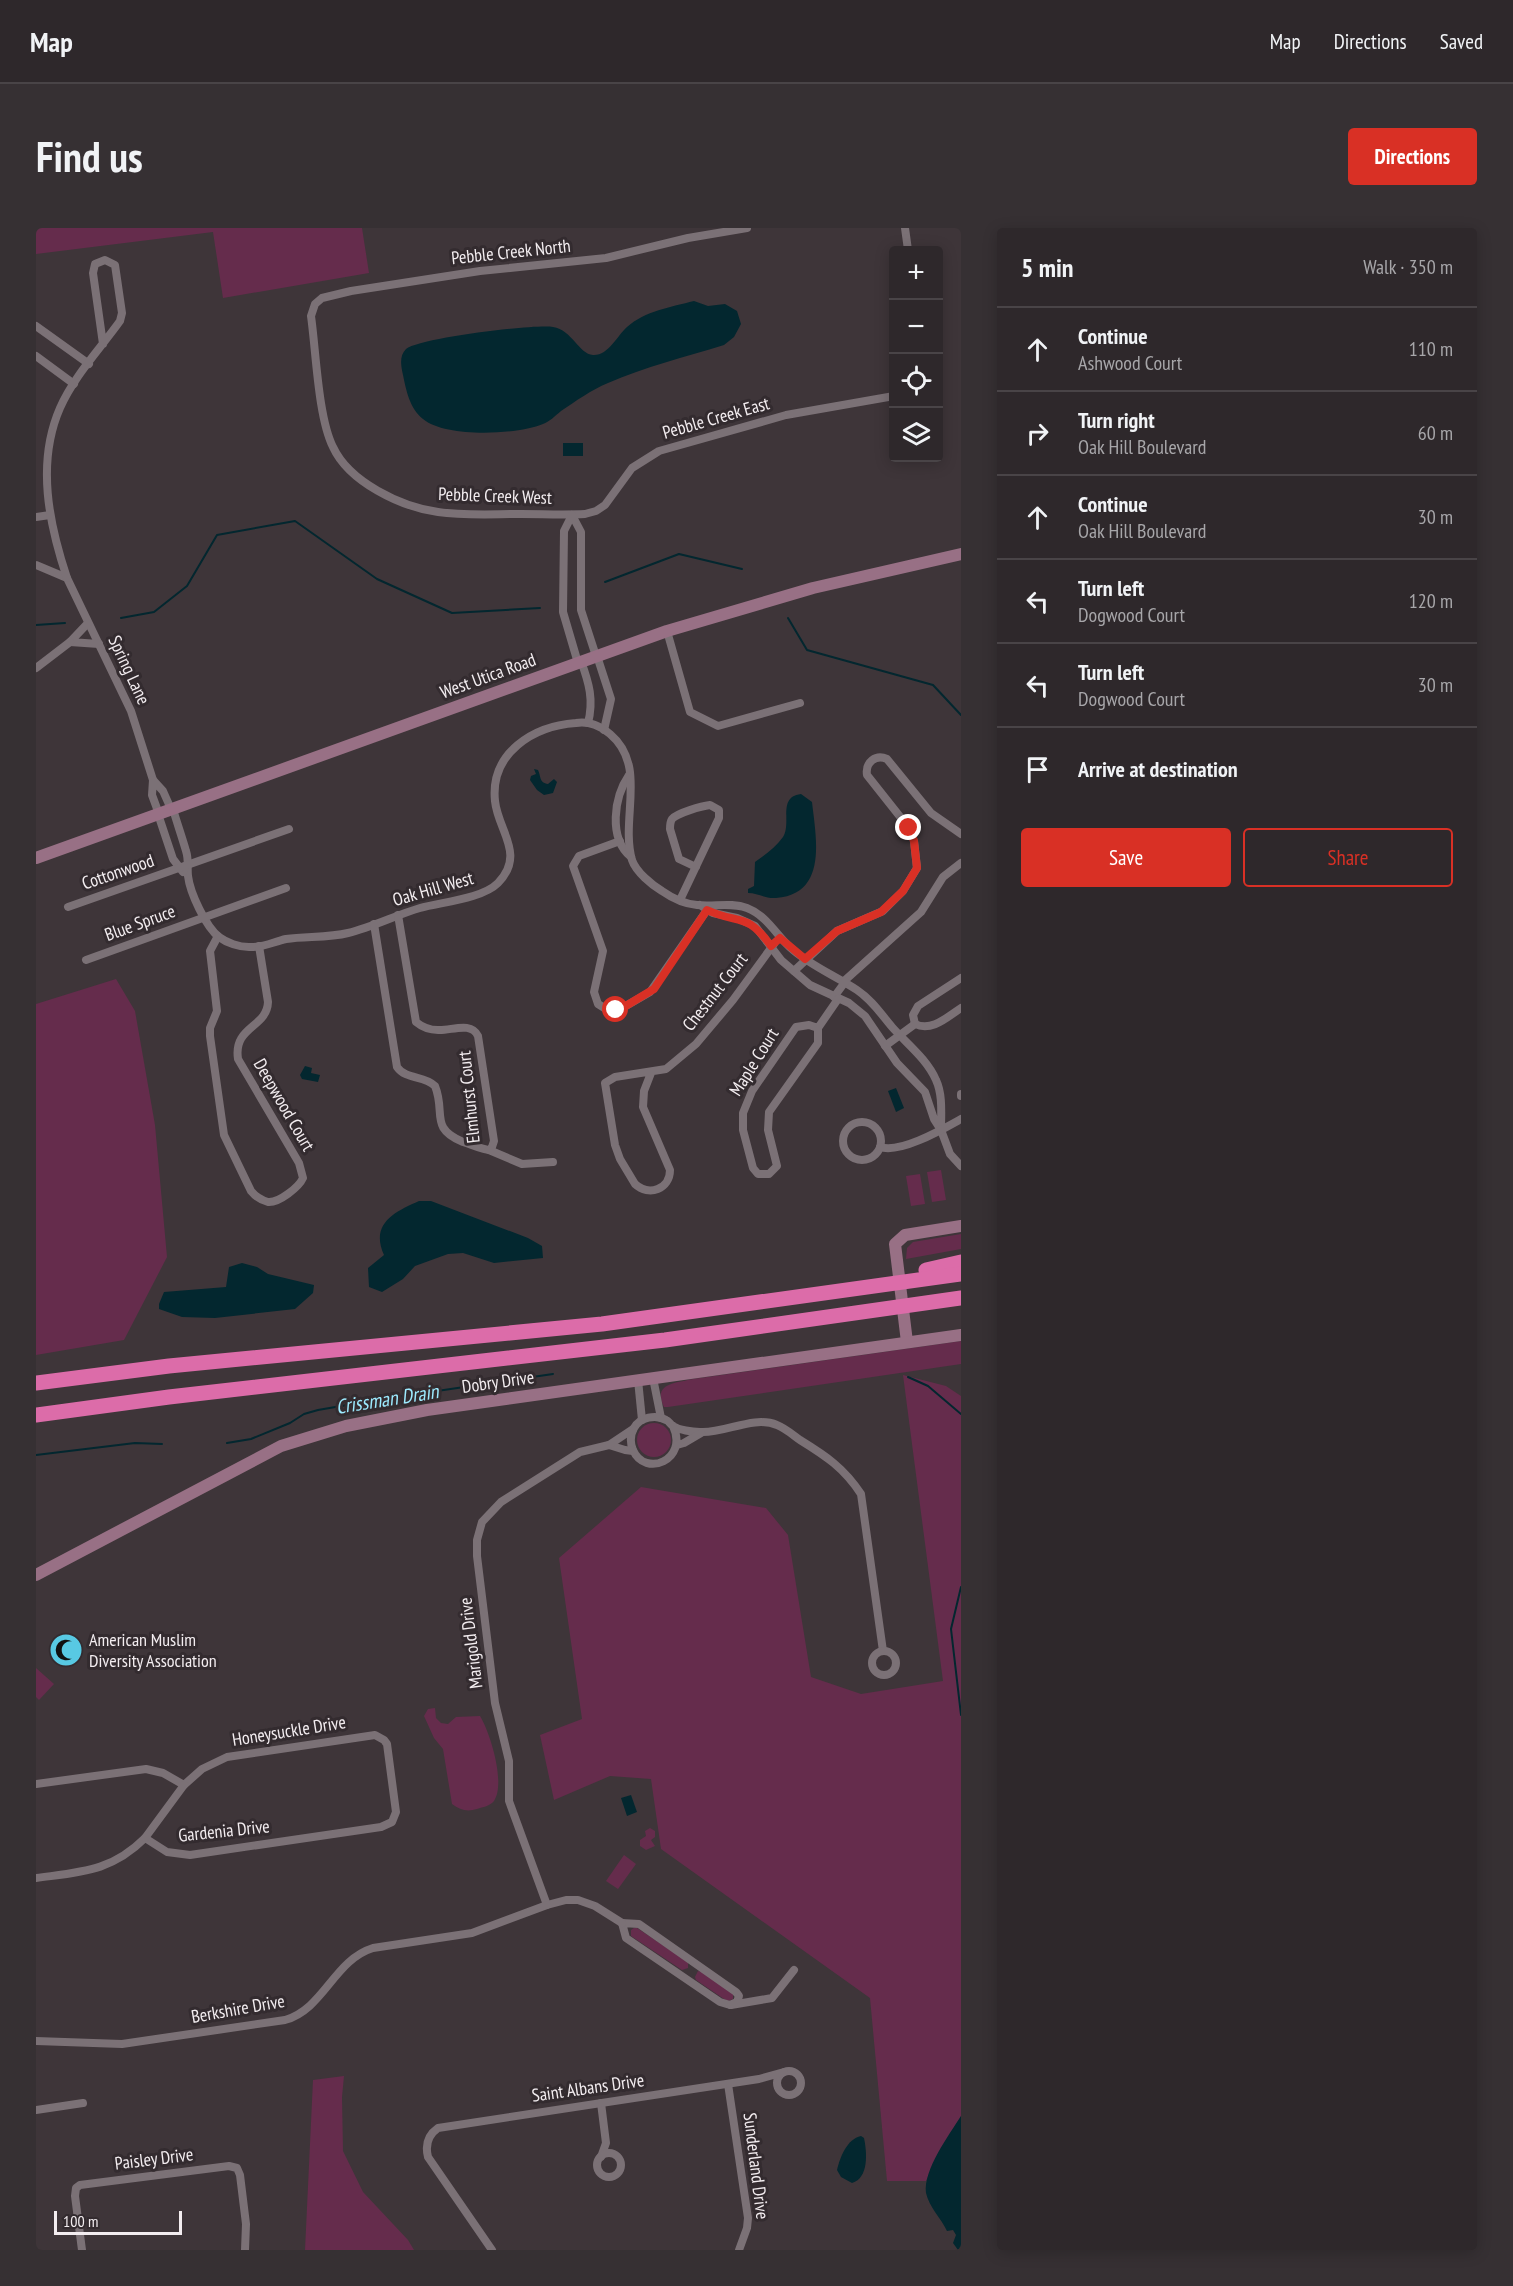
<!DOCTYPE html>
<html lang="en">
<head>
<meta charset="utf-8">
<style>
  :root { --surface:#2e282b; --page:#363033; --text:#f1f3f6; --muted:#a7a6a9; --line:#494447; --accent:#d93025 }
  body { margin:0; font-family:"PT Sans Narrow",sans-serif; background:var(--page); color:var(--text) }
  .controls { position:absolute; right:18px; top:18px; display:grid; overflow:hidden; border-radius:6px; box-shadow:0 3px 15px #0003 }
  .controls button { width:54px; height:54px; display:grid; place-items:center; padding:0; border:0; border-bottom:2px solid var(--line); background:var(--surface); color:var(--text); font:30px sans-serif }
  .scale { position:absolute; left:18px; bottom:15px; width:128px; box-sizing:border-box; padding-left:6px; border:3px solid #f3edf0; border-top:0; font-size:16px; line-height:21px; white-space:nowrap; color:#f3edf0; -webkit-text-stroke:4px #332b2f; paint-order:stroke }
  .stop { position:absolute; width:18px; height:18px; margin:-14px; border:4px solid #d93025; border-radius:50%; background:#fff }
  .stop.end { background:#d93025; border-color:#fff; box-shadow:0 2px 6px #0008 }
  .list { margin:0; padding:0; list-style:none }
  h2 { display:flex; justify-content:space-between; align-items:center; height:78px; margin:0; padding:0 24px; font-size:26px }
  h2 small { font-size:20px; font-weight:400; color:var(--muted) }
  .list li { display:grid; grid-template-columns:39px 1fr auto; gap:18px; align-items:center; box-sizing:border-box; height:84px; padding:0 24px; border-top:2px solid var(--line) }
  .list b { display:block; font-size:22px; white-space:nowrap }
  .list p { margin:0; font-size:20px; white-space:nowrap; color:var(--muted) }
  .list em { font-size:20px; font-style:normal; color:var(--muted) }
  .actions { display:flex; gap:12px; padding:18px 24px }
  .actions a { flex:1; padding:14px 0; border:2px solid var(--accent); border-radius:6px; text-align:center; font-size:21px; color:var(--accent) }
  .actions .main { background:var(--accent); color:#fff }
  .icon { flex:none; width:33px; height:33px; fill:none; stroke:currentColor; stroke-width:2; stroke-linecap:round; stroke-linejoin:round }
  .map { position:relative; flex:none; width:925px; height:2022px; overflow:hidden; border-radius:6px }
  header { display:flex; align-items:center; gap:36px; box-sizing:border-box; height:84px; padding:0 30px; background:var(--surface); border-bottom:2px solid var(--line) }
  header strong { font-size:28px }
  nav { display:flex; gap:33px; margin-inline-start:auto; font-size:21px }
  .intro { display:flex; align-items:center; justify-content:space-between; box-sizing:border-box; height:144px; padding:0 36px }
  h1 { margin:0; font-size:42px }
  .button { padding:15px 27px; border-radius:6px; background:var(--accent); color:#fff; font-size:21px; font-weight:700 }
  main { display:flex; gap:36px; padding:0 36px }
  aside { flex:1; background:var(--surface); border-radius:6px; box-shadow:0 3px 15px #0003 }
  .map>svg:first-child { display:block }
</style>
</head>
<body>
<header>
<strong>Map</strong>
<nav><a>Map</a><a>Directions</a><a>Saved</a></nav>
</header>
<div class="intro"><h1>Find us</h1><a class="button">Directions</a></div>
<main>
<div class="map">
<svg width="925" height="2022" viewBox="0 0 925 2022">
  <rect width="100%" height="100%" fill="#3e3539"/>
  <g fill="#652c4c">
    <path d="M0 0H326L333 45 187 70 177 4 0 26Z"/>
    <path d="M80 751 99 783 119 897 131 1029 88 1112 0 1127V776Z"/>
    <path d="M905 942 910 972 896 974 891 944Z"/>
    <path d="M884 946 889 976 875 978 870 948Z"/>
    <path d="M925 1006V1021L870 1031 871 1020 877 1014Z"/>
    <path d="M925 1113V1136L632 1179H628C616 1155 640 1155 657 1151Z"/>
    <path d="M867 1147 910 1158 925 1168V1888L903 1924 890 1953H851L834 1770 625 1621 615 1551 574 1548 518 1572 504 1507 546 1491 523 1330 605 1259 730 1280 752 1307 775 1449 825 1466 907 1453Z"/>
    <circle cx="618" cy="1212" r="17"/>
    <path d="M0 1440 18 1456 3 1472 0 1469Z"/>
    <path d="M399 1480 400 1490 405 1495 412 1496 420 1489 444 1488C454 1504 470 1555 458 1573 454 1578 447 1579 441 1581 431 1584 424 1582 416 1576L407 1521 398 1510 388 1488 392 1481Z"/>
    <path d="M614 1600 619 1603V1609L615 1612 619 1618 610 1622 604 1618V1612L610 1608 609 1603Z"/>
    <path d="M588 1627 600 1636 582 1661 570 1653Z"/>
    <path d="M598 1700H601L652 1734V1740L646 1742 595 1708V1702Z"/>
    <path d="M662 1743 666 1744 697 1766V1771L692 1773 688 1771 660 1752 659 1749Z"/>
    <path d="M308 1848 306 1869 307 1923 327 1964 372 2012 378 2022H269L277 1852Z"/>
  </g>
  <g fill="#03272f">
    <path d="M658 73 672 78 689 76 701 83 705 96 698 109 688 117C649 129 609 139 572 155 555 162 540 173 525 183 519 188 513 194 507 196 480 207 410 210 387 191 374 181 370 162 367 147 365 138 363 128 370 121 384 110 497 96 517 99 536 102 543 126 557 127 572 128 581 108 591 99 609 83 635 79 658 73Z"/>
    <rect x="527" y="215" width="20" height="13"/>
    <path d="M498 541 502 542C505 548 503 555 512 556L518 551 521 554 517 565 508 567 501 562 494 552 495 548 500 546Z"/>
    <path d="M765 566 776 574C780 610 792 666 740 670 730 671 722 665 712 665V661L718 658 719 634C729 627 740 619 747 609 756 595 741 569 765 566Z"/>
    <path d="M269 838 276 840 275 845 284 847 282 854 266 851 264 847Z"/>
    <path d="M860 860 868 880 860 884 852 863Z"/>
    <path d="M383 973H395L492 1010 506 1018 507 1030 458 1035 427 1025 412 1026 379 1038 367 1051 346 1064 333 1059 332 1040 348 1027C334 996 358 984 383 973Z"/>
    <path d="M206 1035 221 1039 232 1046 278 1057 277 1065 259 1081 179 1090 146 1089 123 1081V1076L128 1064 190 1059 193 1039Z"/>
    <path d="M595 1567 601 1584 591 1588 585 1570Z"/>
    <path d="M925 1888V2022H922L917 2015 920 2007 917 2002 911 2003C905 1990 893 1979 890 1965 887 1942 913 1907 925 1888Z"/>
    <path d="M825 1908 828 1910C831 1924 833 1950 816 1955L805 1949 801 1942C804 1929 811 1911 825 1908Z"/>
  </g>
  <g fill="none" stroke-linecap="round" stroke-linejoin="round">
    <g stroke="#03272f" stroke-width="2">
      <path d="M569 354 643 326 706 341"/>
      <path d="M85 390 118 384 151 358 181 307 259 293 341 351 416 385 504 380"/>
      <path d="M752 390 771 422 897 457 925 487"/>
      <path d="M0 397 29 395"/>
      <path d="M872 1149 892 1158 925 1186"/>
      <path d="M191 1215 215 1211 254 1195 268 1186 282 1182 340 1172 517 1146"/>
      <path d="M0 1227 99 1215 126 1216"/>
      <path d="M925 1359 915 1401 925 1487"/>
    </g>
    <g stroke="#7b7176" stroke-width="8">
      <path d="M711 0 652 10 570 30 444 43 315 63 286 70 279 76 275 88C280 123 282 189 297 219 313 254 365 279 402 284 429 288 458 286 485 286 506 286 528 287 549 286L560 283 569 277 596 240 623 223 750 187 858 168"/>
      <path d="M869 0 872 22"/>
      <path d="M0 98 53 136"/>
      <path d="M0 128 38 156"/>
      <path d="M0 289 14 287"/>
      <path d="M0 337 31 350 95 483 117 552"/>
      <path d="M31 350C13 296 0 235 24 180 38 148 64 121 84 93L86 85 79 37 69 32 59 36 57 45 67 116"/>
      <path d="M52 395 34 414 63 416"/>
      <path d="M631 403 654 484 682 498 764 475"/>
      <path d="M561 428 575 471 568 502"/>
      <path d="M545 433C553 455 558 472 552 495"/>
      <path d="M542 435 527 384 528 303 536 287 545 304V382L560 428"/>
      <path d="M0 440 34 414"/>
      <path d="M593 547C578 569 572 610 595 629"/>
      <path d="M137 581C141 595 146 609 150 623 153 632 151 639 152 648 154 665 170 699 183 709 191 715 203 719 213 719 226 720 237 714 250 711 270 708 292 710 312 705 337 699 360 687 384 680 405 674 446 671 462 655 490 626 462 603 459 573 454 525 497 498 540 495 554 493 564 498 574 506 612 538 584 590 596 632 600 644 616 657 626 663 636 670 649 676 661 677 678 679 695 674 711 680 732 688 741 709 757 722 777 739 800 748 821 762 836 772 845 786 856 799 871 816 891 831 900 852 907 867 905 886 905 902L898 891 889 864 861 835 829 788 813 775 774 757 745 732 719 698 701 690 677 685 664 677"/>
      <path d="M122 586 137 631 147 644"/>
      <path d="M123 586 116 567 117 552 127 563 135 581"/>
      <path d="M584 613 543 628 537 638 567 723 558 764 562 776 570 781 588 779 614 764 671 682"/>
      <path d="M644 672 683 590V582L674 577C666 578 641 585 636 591 634 594 634 598 634 601L643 631 660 639"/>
      <path d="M32 679 253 601"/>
      <path d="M338 696 361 839C370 852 388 847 399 858 410 885 393 900 427 914 437 917 446 922 455 922L458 913 442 808C435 793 415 803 402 802 394 802 386 799 380 794L362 687"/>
      <path d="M182 708 174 723 181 783 174 800V808L188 907 215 963C219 968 225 972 232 974 243 975 263 959 267 950L263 935 202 831C197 798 231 800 232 774L223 718"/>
      <path d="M50 732 250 660"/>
      <path d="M758 743 801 703 847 683 867 663 881 640 878 613 873 600 831 547C829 534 840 526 851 531L895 585 925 606"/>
      <path d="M807 754 885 684 907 649 925 635"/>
      <path d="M798 769 809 754"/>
      <path d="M879 796 877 787 882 778 925 750"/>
      <path d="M879 796C896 804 911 789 925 780"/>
      <path d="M782 800 773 797 760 799 716 863 707 885V902L717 940 722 946H733L741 938 732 902 733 884 782 815V800L802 771"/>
      <path d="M849 818 879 796"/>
      <path d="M615 845 608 863 607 879 634 942C634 961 613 969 599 956L584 931 579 917 569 855 579 849 630 841 660 816 697 772 738 716"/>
      <path d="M925 866V868"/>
      <circle cx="826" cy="913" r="19"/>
      <path d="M905 902 914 926 925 938"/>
      <path d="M844 919C864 926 907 901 925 891"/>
      <path d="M453 922 486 936 517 934"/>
      <path d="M617 1150 625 1190"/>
      <path d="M602 1152 606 1192"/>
      <path d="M637 1198C653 1232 609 1250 597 1222 594 1216 594 1207 598 1200 604 1189 620 1186 630 1192 633 1193 634 1196 637 1198 643 1202 656 1204 664 1204 688 1206 717 1187 741 1197 749 1200 757 1207 764 1212 790 1228 808 1240 825 1266L847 1423"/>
      <path d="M573 1217 589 1222 597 1223"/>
      <path d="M641 1217 648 1215 665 1205"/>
      <circle cx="848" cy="1435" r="12"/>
      <path d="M0 1556 110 1541 127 1545 148 1557 166 1541 191 1529 339 1507 348 1512 351 1516 360 1584 356 1594 345 1599 154 1627 131 1624 109 1610C75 1644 44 1644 0 1650"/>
      <path d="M109 1610 148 1557"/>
      <path d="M511 1677 473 1573V1533L459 1475 441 1328V1312L446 1294 465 1274 544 1224 573 1217 597 1201"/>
      <path d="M586 1695 603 1696 700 1764 703 1768 701 1774 694 1777 684 1774 590 1710Z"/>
      <path d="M695 1777 736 1770 758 1742"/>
      <path d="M0 1813 86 1816 249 1792C288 1781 298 1732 337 1720L436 1705 511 1677 530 1672H542L559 1678 586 1695"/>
      <circle cx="753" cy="1855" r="12"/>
      <path d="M692 1856 712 1990 711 2000 703 2022"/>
      <path d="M565 1875 570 1915 565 1929"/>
      <path d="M0 1882 47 1875"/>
      <circle cx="573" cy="1937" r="12"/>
      <path d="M46 2022 39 1968 40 1960 44 1957 193 1938 201 1940 204 1947 210 1996 209 2022"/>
      <path d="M456 2022 392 1929C389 1917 392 1907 402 1900L723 1851 748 1844"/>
    </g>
    <g stroke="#987085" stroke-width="12">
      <path d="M0 630 631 403 777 360 925 326"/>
      <path d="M871 1114 859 1016 869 1007 925 998"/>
      <path d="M0 1347 245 1218 310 1198 391 1182 925 1107"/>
    </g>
    <g stroke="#dc6ca9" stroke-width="15">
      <path d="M890 1042 925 1034"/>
      <path d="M0 1155 133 1138 566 1096 925 1046"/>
      <path d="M0 1187 133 1169 629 1112 925 1070"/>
    </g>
  </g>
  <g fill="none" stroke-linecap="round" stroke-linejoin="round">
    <path stroke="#d93025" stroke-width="8" d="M580 782 588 779 618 761 671 682C703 697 710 683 735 718L744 710 769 731 801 703 845 684 867 663 881 640 878 613 873 600"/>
  </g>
  <defs>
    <g id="mosque-disc" transform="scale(1.725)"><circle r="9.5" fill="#58c9e3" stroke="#332b2f"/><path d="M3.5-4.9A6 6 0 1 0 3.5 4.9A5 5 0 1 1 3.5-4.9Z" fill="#111"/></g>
  </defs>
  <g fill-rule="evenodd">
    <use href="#mosque-disc" x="30" y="1422"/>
  </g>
  <g text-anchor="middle" stroke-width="6" stroke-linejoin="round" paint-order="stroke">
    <g font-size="18" fill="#f3edf0" stroke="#332b2f">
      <text transform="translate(475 24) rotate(-6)" y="6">Pebble Creek North</text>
      <text transform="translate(680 190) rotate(-16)" y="6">Pebble Creek East</text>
      <text transform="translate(459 268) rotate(2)" y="6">Pebble Creek West</text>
      <text transform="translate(93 442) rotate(65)" y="6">Spring Lane</text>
      <text transform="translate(452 448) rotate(-20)" y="6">West Utica Road</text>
      <text transform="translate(82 644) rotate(-19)" y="6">Cottonwood</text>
      <text transform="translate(397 661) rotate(-16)" y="6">Oak Hill West</text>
      <text transform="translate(104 695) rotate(-20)" y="6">Blue Spruce</text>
      <text transform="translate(679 764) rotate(-52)" y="6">Chestnut Court</text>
      <text transform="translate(718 834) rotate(-58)" y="6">Maple Court</text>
      <text transform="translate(433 869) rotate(-96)" y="6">Elmhurst Court</text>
      <text transform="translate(248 877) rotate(60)" y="6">Deepwood Court</text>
      <text transform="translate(462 1154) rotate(-8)" y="6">Dobry Drive</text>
      <text transform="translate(435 1415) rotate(-97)" y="6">Marigold Drive</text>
      <text transform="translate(253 1503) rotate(-9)" y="6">Honeysuckle Drive</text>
      <text transform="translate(188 1603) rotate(-6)" y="6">Gardenia Drive</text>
      <text transform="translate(202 1781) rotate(-10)" y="6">Berkshire Drive</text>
      <text transform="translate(552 1860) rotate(-8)" y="6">Saint Albans Drive</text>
      <text transform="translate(118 1931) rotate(-7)" y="6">Paisley Drive</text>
      <text transform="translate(720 1938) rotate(83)" y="6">Sunderland Drive</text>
    </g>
    <g font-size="18" fill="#f3edf0" stroke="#332b2f" text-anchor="start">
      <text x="53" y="1418">American Muslim<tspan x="53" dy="21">Diversity Association</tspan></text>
    </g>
    <g font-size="20" font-style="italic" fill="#9debff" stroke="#332b2f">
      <text transform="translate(351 1171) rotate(-9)" y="7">Crissman Drain</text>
    </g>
  </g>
</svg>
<div class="controls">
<button>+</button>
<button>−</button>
<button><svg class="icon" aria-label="locate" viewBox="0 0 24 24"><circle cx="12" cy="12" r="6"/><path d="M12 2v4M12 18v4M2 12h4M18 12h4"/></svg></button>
<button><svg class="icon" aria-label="layers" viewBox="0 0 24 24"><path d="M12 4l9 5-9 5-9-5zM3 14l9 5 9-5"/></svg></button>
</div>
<div class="scale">100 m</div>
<div class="stop" style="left:580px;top:782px"></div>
<div class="stop end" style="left:873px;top:600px"></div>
</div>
<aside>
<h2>5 min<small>Walk · 350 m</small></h2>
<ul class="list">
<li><svg class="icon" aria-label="ahead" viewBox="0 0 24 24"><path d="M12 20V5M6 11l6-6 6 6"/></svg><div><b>Continue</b><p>Ashwood Court</p></div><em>110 m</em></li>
<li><svg class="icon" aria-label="right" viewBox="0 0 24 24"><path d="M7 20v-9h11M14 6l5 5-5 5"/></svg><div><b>Turn right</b><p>Oak Hill Boulevard</p></div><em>60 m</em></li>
<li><svg class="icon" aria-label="ahead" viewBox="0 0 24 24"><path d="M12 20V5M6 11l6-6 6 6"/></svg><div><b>Continue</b><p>Oak Hill Boulevard</p></div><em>30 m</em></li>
<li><svg class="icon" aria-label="left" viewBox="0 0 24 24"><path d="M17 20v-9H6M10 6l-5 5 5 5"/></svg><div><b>Turn left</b><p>Dogwood Court</p></div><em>120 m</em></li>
<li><svg class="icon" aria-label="left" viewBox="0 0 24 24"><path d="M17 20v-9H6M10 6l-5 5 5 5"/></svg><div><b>Turn left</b><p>Dogwood Court</p></div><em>30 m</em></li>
<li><svg class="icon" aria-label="arrive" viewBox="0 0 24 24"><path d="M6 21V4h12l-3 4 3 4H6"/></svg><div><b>Arrive at destination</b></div></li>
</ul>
<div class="actions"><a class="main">Save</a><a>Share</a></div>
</aside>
</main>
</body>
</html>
